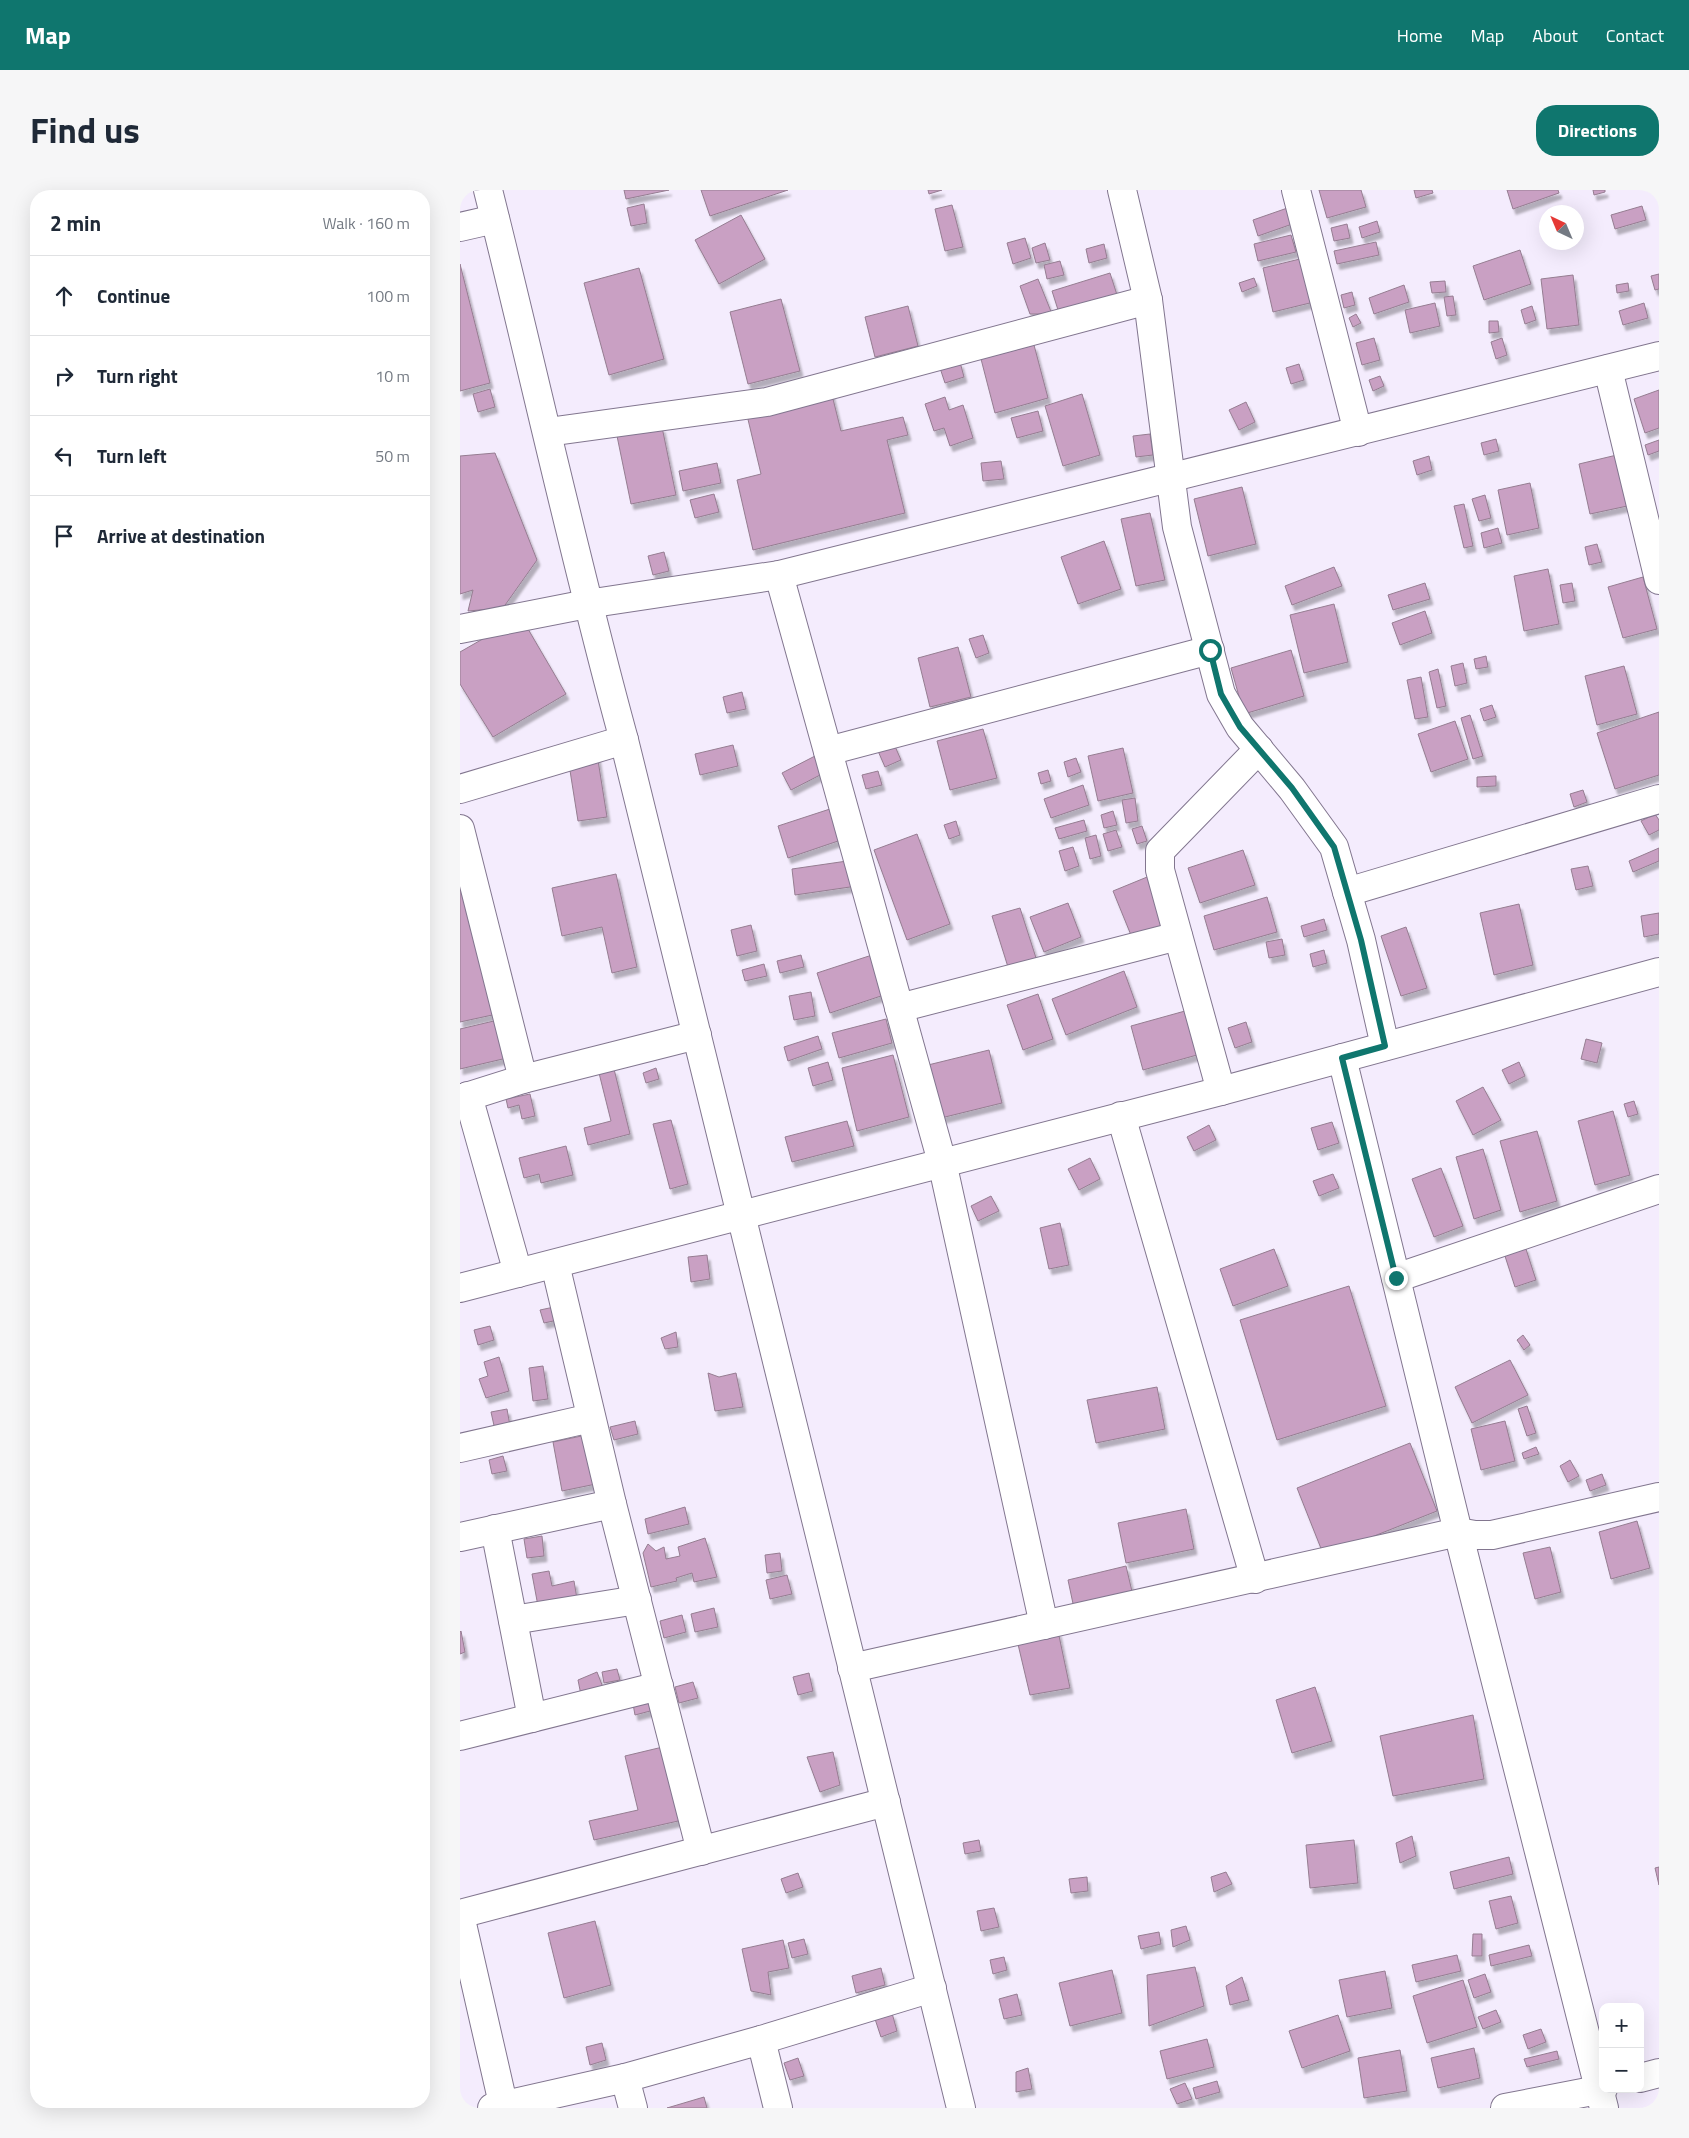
<!DOCTYPE html>
<html lang="en">
<head>
<meta charset="utf-8">
<style>
  :root { --surface:#fff; --page:#f6f6f7; --text:#1f2937; --muted:#747a83; --line:#e0e1e3; --accent:#0f766e }
  body { margin:0; font-family:"Titillium Web",sans-serif; background:var(--page); color:var(--text) }
  .controls { position:absolute; right:15px; bottom:15px; display:grid; overflow:hidden; border-radius:10px; box-shadow:0 5px 20px #0002 }
  .controls button { width:45px; height:45px; display:grid; place-items:center; padding:0; border:0; border-bottom:1px solid var(--line); background:var(--surface); color:var(--text); font:25px sans-serif }
  .compass { position:absolute; left:1079px; top:15px; width:45px; height:45px; border-radius:50%; background:var(--surface); box-shadow:0 5px 20px #0002; rotate:316deg }
  .stop { position:absolute; width:15px; height:15px; margin:-11px; border:4px solid #0f766e; border-radius:50%; background:#fff }
  .stop.end { background:#0f766e; border-color:#fff; box-shadow:0 1px 5px #0008 }
  .list { margin:0; padding:0; list-style:none }
  h2 { display:flex; justify-content:space-between; align-items:center; height:65px; margin:0; padding:0 20px; font-size:21px }
  h2 small { font-size:16px; font-weight:400; color:var(--muted) }
  .list li { display:grid; grid-template-columns:32px 1fr auto; gap:15px; align-items:center; box-sizing:border-box; height:80px; padding:0 20px; border-top:1px solid var(--line) }
  .list b { display:block; font-size:19px; white-space:nowrap }
  .list em { font-size:16px; font-style:normal; color:var(--muted) }
  .icon { flex:none; width:28px; height:28px; fill:none; stroke:currentColor; stroke-width:2; stroke-linecap:round; stroke-linejoin:round }
  .map { position:relative; flex:none; width:1199px; height:1918px; overflow:hidden; border-radius:20px }
  header { display:flex; align-items:center; gap:30px; box-sizing:border-box; height:70px; padding:0 25px; background:var(--accent); color:#fff }
  header strong { font-size:24px }
  nav { display:flex; gap:28px; margin-inline-start:auto; font-size:18px }
  .intro { display:flex; align-items:center; justify-content:space-between; box-sizing:border-box; height:120px; padding:0 30px }
  h1 { margin:0; font-size:35px }
  .button { padding:12px 22px; border-radius:20px; background:var(--accent); color:#fff; font-size:18px; font-weight:700 }
  main { display:flex; gap:30px; padding:0 30px }
  aside { flex:1; background:var(--surface); border-radius:20px; box-shadow:0 5px 20px #0002 }
  .map>svg:first-child { display:block }
</style>
</head>
<body>
<header>
<strong>Map</strong>
<nav><a>Home</a><a>Map</a><a>About</a><a>Contact</a></nav>
</header>
<div class="intro"><h1>Find us</h1><a class="button">Directions</a></div>
<main>
<aside>
<h2>2 min<small>Walk · 160 m</small></h2>
<ul class="list">
<li><svg class="icon" aria-label="ahead" viewBox="0 0 24 24"><path d="M12 20V5M6 11l6-6 6 6"/></svg><div><b>Continue</b></div><em>100 m</em></li>
<li><svg class="icon" aria-label="right" viewBox="0 0 24 24"><path d="M7 20v-9h11M14 6l5 5-5 5"/></svg><div><b>Turn right</b></div><em>10 m</em></li>
<li><svg class="icon" aria-label="left" viewBox="0 0 24 24"><path d="M17 20v-9H6M10 6l-5 5 5 5"/></svg><div><b>Turn left</b></div><em>50 m</em></li>
<li><svg class="icon" aria-label="arrive" viewBox="0 0 24 24"><path d="M6 21V4h12l-3 4 3 4H6"/></svg><div><b>Arrive at destination</b></div></li>
</ul>
</aside>
<div class="map">
<svg width="1199" height="1918" viewBox="0 0 1199 1918">
  <defs>
    <filter id="shadow"><feDropShadow dx="3" dy="5.5" stdDeviation="1" flood-color="#0004"/></filter>
  </defs>
  <rect width="100%" height="100%" fill="#f4ecfd"/>
  <g fill="#c9a0c3" stroke="#957d91" filter="url(#shadow)">
    <path d="M164 0H209L166 9Z"/>
    <path d="M241 0H328L250 26Z"/>
    <path d="M468 0H482L469 4Z"/>
    <path d="M859 0H901L906 17 867 28Z"/>
    <path d="M954 0H972L973 3 956 8Z"/>
    <path d="M1047 0H1098L1099 3 1053 19Z"/>
    <path d="M1133 0H1145V2L1134 5Z"/>
    <path d="M184 14 187 33 171 36 167 18Z"/>
    <path d="M492 15 503 57 485 61 475 19Z"/>
    <path d="M836 15 841 31 798 46 793 30Z"/>
    <path d="M1182 16 1186 30 1155 39 1151 25Z"/>
    <path d="M281 25 305 69 259 94 235 50Z"/>
    <path d="M917 31 920 42 902 48 899 37Z"/>
    <path d="M887 34 890 48 874 51 871 38Z"/>
    <path d="M831 45 836 62 798 71 794 54Z"/>
    <path d="M565 48 571 68 553 74 547 53Z"/>
    <path d="M916 52 919 65 877 74 874 61Z"/>
    <path d="M585 53 590 70 576 73 572 58Z"/>
    <path d="M644 54 647 68 629 73 626 59Z"/>
    <path d="M1060 60 1071 94 1024 110 1013 76Z"/>
    <path d="M844 68 854 112 813 122 803 78Z"/>
    <path d="M600 71 604 85 587 89 584 75Z"/>
    <path d="M0 74 30 193 0 201Z"/>
    <path d="M179 78 204 169 149 185 124 93Z"/>
    <path d="M650 83 658 108 600 126 592 101Z"/>
    <path d="M1199 84V99L1195 100 1191 86Z"/>
    <path d="M1113 85 1119 135 1087 139 1081 89Z"/>
    <path d="M794 88 797 96 782 102 779 93Z"/>
    <path d="M578 89 592 124H570L560 96Z"/>
    <path d="M985 91 986 102 972 103 970 92Z"/>
    <path d="M1168 93 1169 101 1157 103 1156 95Z"/>
    <path d="M944 95 949 112 914 124 909 108Z"/>
    <path d="M892 102 895 115 884 118 881 105Z"/>
    <path d="M993 106 996 125 987 126 984 107Z"/>
    <path d="M321 109 340 181 288 194 270 122Z"/>
    <path d="M975 113 980 136 950 143 945 120Z"/>
    <path d="M1184 113 1188 128 1163 135 1159 121Z"/>
    <path d="M448 116 458 156 415 167 405 127Z"/>
    <path d="M1072 116 1076 130 1065 134 1061 120Z"/>
    <path d="M896 124 901 133 893 137 889 128Z"/>
    <path d="M1029 131H1038L1039 142 1029 143Z"/>
    <path d="M914 148 920 170 902 175 896 153Z"/>
    <path d="M1042 148 1047 165 1036 169 1031 152Z"/>
    <path d="M574 155 588 208 535 223 521 169Z"/>
    <path d="M500 172 504 187 485 193 480 178Z"/>
    <path d="M839 174 844 190 831 194 826 178Z"/>
    <path d="M920 186 924 196 913 201 909 190Z"/>
    <path d="M30 199 35 217 18 222 13 204Z"/>
    <path d="M1199 200V238L1185 243 1174 209Z"/>
    <path d="M371 201 381 241 443 227 448 245 427 250 445 323 293 360 277 290 301 284 286 221Z"/>
    <path d="M622 204 640 265 603 276 585 216Z"/>
    <path d="M485 207 489 220 503 215 513 248 490 256 484 238 474 241 465 214Z"/>
    <path d="M786 212 795 232 779 240 769 220Z"/>
    <path d="M578 221 583 241 557 248 551 228Z"/>
    <path d="M202 237 216 305 171 314 157 246Z"/>
    <path d="M690 244 693 265 676 267 673 246Z"/>
    <path d="M1036 249 1039 261 1024 265 1021 253Z"/>
    <path d="M1199 250V261L1188 265 1185 255Z"/>
    <path d="M35 263 77 370 43 418 8 421 13 400 0 404V266Z"/>
    <path d="M1161 264 1172 315 1130 324 1119 274Z"/>
    <path d="M969 266 972 280 957 285 953 271Z"/>
    <path d="M541 271 544 289 523 291 521 273Z"/>
    <path d="M257 273 261 293 223 301 219 281Z"/>
    <path d="M1070 293 1079 338 1047 345 1038 300Z"/>
    <path d="M782 297 796 354 748 366 734 309Z"/>
    <path d="M254 304 259 322 235 328 230 310Z"/>
    <path d="M1025 305 1031 328 1019 331 1012 309Z"/>
    <path d="M1004 314 1013 356 1004 358 994 316Z"/>
    <path d="M690 323 705 390 676 396 661 329Z"/>
    <path d="M1038 338 1042 353 1024 358 1021 343Z"/>
    <path d="M644 351 661 399 618 414 601 367Z"/>
    <path d="M1137 354 1142 372 1129 375 1125 357Z"/>
    <path d="M204 362 209 381 193 385 188 366Z"/>
    <path d="M874 377 882 396 832 415 825 396Z"/>
    <path d="M1088 379 1099 434 1064 441 1054 386Z"/>
    <path d="M1183 387 1197 439 1163 448 1148 397Z"/>
    <path d="M965 393 970 409 933 420 928 405Z"/>
    <path d="M1112 393 1115 411 1103 413 1100 395Z"/>
    <path d="M874 414 888 472 844 483 830 425Z"/>
    <path d="M965 421 972 443 940 455 932 433Z"/>
    <path d="M61 427 106 504 33 547 0 494V462Z"/>
    <path d="M523 445 529 463 516 468 509 449Z"/>
    <path d="M498 457 511 507 470 517 458 468Z"/>
    <path d="M831 460 844 506 784 524 771 478Z"/>
    <path d="M1026 466 1028 477 1016 479 1014 469Z"/>
    <path d="M1003 473 1007 493 995 496 991 476Z"/>
    <path d="M1164 476 1177 524 1137 535 1125 486Z"/>
    <path d="M978 479 986 516 977 518 969 482Z"/>
    <path d="M961 487 968 527 955 529 947 490Z"/>
    <path d="M282 502 286 519 267 523 263 507Z"/>
    <path d="M1032 515 1036 527 1024 531 1020 519Z"/>
    <path d="M1199 522V585L1155 599 1137 543Z"/>
    <path d="M1010 525 1023 566 1013 569 1001 528Z"/>
    <path d="M995 531 1008 569 971 582 958 544Z"/>
    <path d="M523 539 537 588 490 600 477 551Z"/>
    <path d="M434 554 441 570 425 577 418 561Z"/>
    <path d="M273 555 278 576 240 585 235 564Z"/>
    <path d="M663 558 673 603 638 611 628 566Z"/>
    <path d="M137 564 147 627 118 631 108 568Z"/>
    <path d="M355 566 364 583 331 600 322 583Z"/>
    <path d="M616 568 621 582 608 587 604 572Z"/>
    <path d="M588 580 591 591 581 594 578 583Z"/>
    <path d="M418 581 422 595 406 599 402 585Z"/>
    <path d="M1036 586V596L1017 597V587Z"/>
    <path d="M623 595 629 615 591 628 584 609Z"/>
    <path d="M1123 600 1127 612 1114 617 1110 604Z"/>
    <path d="M675 608 678 631 666 633 662 610Z"/>
    <path d="M373 618 384 649 328 668 318 636Z"/>
    <path d="M653 621 657 635 644 638 641 625Z"/>
    <path d="M1195 624 1199 630V640L1189 645 1181 631Z"/>
    <path d="M624 630 627 641 599 649 595 638Z"/>
    <path d="M496 631 500 645 489 649 484 635Z"/>
    <path d="M682 636 687 651 677 654 672 639Z"/>
    <path d="M656 640 662 657 648 661 643 644Z"/>
    <path d="M457 644 490 734 447 750 414 660Z"/>
    <path d="M636 645 641 666 630 669 625 648Z"/>
    <path d="M613 657 619 676 605 681 599 661Z"/>
    <path d="M1199 658V671L1173 682 1169 671Z"/>
    <path d="M783 660 795 695 740 713 728 678Z"/>
    <path d="M394 670 397 696 335 705 332 679Z"/>
    <path d="M1128 676 1133 696 1116 700 1111 679Z"/>
    <path d="M156 684 177 777 152 783 142 737 102 746 92 698Z"/>
    <path d="M692 685 712 734 673 750 653 701Z"/>
    <path d="M9 694 37 824 0 832V697Z"/>
    <path d="M807 707 817 742 754 760 744 726Z"/>
    <path d="M608 713 621 747 584 762 570 727Z"/>
    <path d="M1059 714 1073 775 1034 785 1020 723Z"/>
    <path d="M560 718 576 768 548 777 532 726Z"/>
    <path d="M1199 723V744L1184 747 1181 726Z"/>
    <path d="M864 729 867 740 844 747 841 736Z"/>
    <path d="M291 735 297 761 277 766 271 740Z"/>
    <path d="M946 737 967 798 941 806 921 746Z"/>
    <path d="M822 749 825 765 809 768 806 752Z"/>
    <path d="M864 760 867 773 853 777 850 764Z"/>
    <path d="M341 765 344 777 320 783 317 771Z"/>
    <path d="M412 765 424 805 370 823 357 783Z"/>
    <path d="M304 774 307 786 285 791 282 780Z"/>
    <path d="M664 781 677 817 606 845 592 809Z"/>
    <path d="M351 802 355 826 334 830 329 806Z"/>
    <path d="M578 804 593 849 563 860 547 815Z"/>
    <path d="M725 821 737 865 683 880 671 836Z"/>
    <path d="M426 829 432 853 379 868 372 843Z"/>
    <path d="M38 830 47 868 0 879V839Z"/>
    <path d="M786 832 792 852 775 858 768 838Z"/>
    <path d="M358 846 362 859 328 871 324 857Z"/>
    <path d="M1126 849 1142 853 1137 873 1121 869Z"/>
    <path d="M529 860 542 913 481 928 468 875Z"/>
    <path d="M433 865 449 927 397 941 382 878Z"/>
    <path d="M368 872 373 890 353 896 348 878Z"/>
    <path d="M1059 872 1065 886 1049 894 1042 880Z"/>
    <path d="M196 878 199 889 186 893 183 883Z"/>
    <path d="M154 879 170 944 128 955 124 938 151 931 139 883Z"/>
    <path d="M1023 897 1041 930 1013 945 996 911Z"/>
    <path d="M70 904 75 926 62 929 59 915 48 918 46 909Z"/>
    <path d="M1174 911 1178 924 1168 927 1164 914Z"/>
    <path d="M1153 921 1170 985 1135 995 1118 931Z"/>
    <path d="M211 930 228 994 210 999 193 934Z"/>
    <path d="M387 931 394 956 332 972 325 947Z"/>
    <path d="M872 932 879 953 858 960 851 938Z"/>
    <path d="M749 935 756 950 734 961 727 947Z"/>
    <path d="M1077 941 1097 1011 1060 1022 1040 951Z"/>
    <path d="M106 956 113 985 81 993 79 984 64 988 59 968Z"/>
    <path d="M1023 959 1041 1020 1014 1029 996 967Z"/>
    <path d="M630 968 640 989 619 1000 608 979Z"/>
    <path d="M981 978 1003 1036 974 1047 952 989Z"/>
    <path d="M873 984 879 998 859 1006 853 991Z"/>
    <path d="M531 1006 539 1021 518 1031 511 1016Z"/>
    <path d="M600 1033 609 1075 589 1079 580 1038Z"/>
    <path d="M1065 1056 1076 1090 1055 1097 1044 1063Z"/>
    <path d="M814 1059 828 1096 773 1116 760 1079Z"/>
    <path d="M247 1065 250 1089 231 1092 228 1067Z"/>
    <path d="M889 1096 926 1216 817 1250 780 1130Z"/>
    <path d="M94 1117 98 1130 84 1133 80 1120Z"/>
    <path d="M30 1136 34 1150 18 1155 14 1140Z"/>
    <path d="M216 1142 218 1157 205 1159 201 1148Z"/>
    <path d="M1063 1145 1070 1155 1064 1160 1057 1150Z"/>
    <path d="M39 1167 49 1201 26 1208 19 1189 28 1186 24 1172Z"/>
    <path d="M1050 1170 1068 1205 1012 1233 995 1197Z"/>
    <path d="M83 1176 88 1209 73 1211 69 1178Z"/>
    <path d="M248 1183 259 1187 276 1183 283 1217 255 1221Z"/>
    <path d="M697 1197 705 1239 636 1253 627 1210Z"/>
    <path d="M1067 1216 1076 1243 1067 1246 1058 1219Z"/>
    <path d="M47 1219 50 1236 35 1240 31 1222Z"/>
    <path d="M175 1231 178 1244 154 1250 150 1237Z"/>
    <path d="M1045 1231 1055 1271 1021 1280 1011 1239Z"/>
    <path d="M131 1244 141 1293 102 1301 93 1252Z"/>
    <path d="M950 1253 977 1321 864 1366 837 1298Z"/>
    <path d="M1076 1257 1079 1264 1064 1269 1062 1263Z"/>
    <path d="M43 1266 47 1281 32 1284 29 1270Z"/>
    <path d="M1110 1270 1119 1286 1108 1292 1100 1276Z"/>
    <path d="M1142 1284 1146 1295 1130 1301 1126 1290Z"/>
    <path d="M225 1317 229 1334 188 1344 185 1329Z"/>
    <path d="M726 1319 734 1359 666 1373 658 1333Z"/>
    <path d="M1177 1331 1190 1378 1151 1389 1139 1342Z"/>
    <path d="M82 1346 84 1366 67 1368 64 1349Z"/>
    <path d="M245 1348 257 1387 234 1392 232 1383 216 1388 217 1391 191 1397 183 1363 188 1354 196 1361 204 1357 206 1369 220 1366 218 1357Z"/>
    <path d="M1090 1357 1101 1402 1075 1409 1063 1363Z"/>
    <path d="M320 1363 322 1381 307 1383 305 1365Z"/>
    <path d="M666 1376 674 1410 615 1423 608 1390Z"/>
    <path d="M89 1381 92 1396 114 1391 117 1409 78 1416 72 1384Z"/>
    <path d="M327 1385 332 1404 310 1409 306 1390Z"/>
    <path d="M254 1418 258 1437 235 1442 231 1424Z"/>
    <path d="M222 1425 226 1442 204 1448 200 1431Z"/>
    <path d="M1 1441 5 1462 0 1464V1442Z"/>
    <path d="M598 1441 610 1498 570 1505 557 1450Z"/>
    <path d="M157 1479 160 1490 144 1493 142 1482Z"/>
    <path d="M137 1482 144 1500 121 1505 118 1490Z"/>
    <path d="M349 1483 353 1501 338 1505 333 1487Z"/>
    <path d="M233 1492 238 1508 219 1513 215 1497Z"/>
    <path d="M855 1497 872 1551 832 1563 816 1510Z"/>
    <path d="M191 1508 194 1520 175 1525 173 1514Z"/>
    <path d="M1013 1525 1024 1589 933 1606 920 1546Z"/>
    <path d="M211 1555 227 1629 134 1650 129 1631 178 1620 165 1566Z"/>
    <path d="M373 1562 380 1595 360 1602 347 1567Z"/>
    <path d="M952 1646 956 1666 940 1673 936 1653Z"/>
    <path d="M519 1650 521 1661 505 1664 503 1653Z"/>
    <path d="M894 1650 898 1693 850 1698 846 1655Z"/>
    <path d="M1049 1667 1053 1684 994 1699 990 1682Z"/>
    <path d="M1199 1677V1695L1195 1678Z"/>
    <path d="M766 1682 772 1694 754 1702 751 1687Z"/>
    <path d="M338 1683 343 1697 326 1703 321 1689Z"/>
    <path d="M627 1687 628 1701 611 1703 609 1689Z"/>
    <path d="M1051 1706 1058 1733 1036 1739 1029 1711Z"/>
    <path d="M534 1718 539 1737 521 1741 517 1721Z"/>
    <path d="M135 1731 151 1795 104 1808 88 1743Z"/>
    <path d="M726 1736 730 1750 713 1757 711 1740Z"/>
    <path d="M699 1742 701 1754 681 1759 678 1746Z"/>
    <path d="M1013 1744H1022V1766H1012Z"/>
    <path d="M344 1749 348 1764 332 1768 328 1753Z"/>
    <path d="M323 1750 329 1778 308 1782 311 1805 291 1801 282 1759Z"/>
    <path d="M1069 1755 1072 1766 1031 1776 1029 1765Z"/>
    <path d="M997 1765 1001 1781 956 1792 952 1775Z"/>
    <path d="M544 1767 547 1780 533 1784 530 1770Z"/>
    <path d="M735 1777 744 1816 689 1836 687 1785Z"/>
    <path d="M421 1778 425 1795 396 1803 392 1786Z"/>
    <path d="M652 1780 662 1823 610 1836 599 1793Z"/>
    <path d="M925 1781 932 1818 887 1827 879 1790Z"/>
    <path d="M1025 1784 1031 1802 1014 1808 1008 1790Z"/>
    <path d="M782 1787 789 1810 770 1815 766 1796Z"/>
    <path d="M1003 1790 1017 1837 967 1853 953 1806Z"/>
    <path d="M557 1804 562 1825 544 1829 539 1809Z"/>
    <path d="M1036 1820 1041 1832 1023 1839 1018 1827Z"/>
    <path d="M432 1823 437 1841 421 1847 415 1829Z"/>
    <path d="M878 1825 890 1861 842 1878 829 1841Z"/>
    <path d="M1081 1839 1086 1852 1068 1859 1063 1845Z"/>
    <path d="M747 1849 754 1877 707 1889 700 1861Z"/>
    <path d="M142 1853 146 1870 130 1875 126 1857Z"/>
    <path d="M1014 1858 1020 1888 978 1898 971 1868Z"/>
    <path d="M940 1860 947 1901 904 1908 898 1868Z"/>
    <path d="M1097 1861 1099 1869 1067 1877 1064 1869Z"/>
    <path d="M338 1868 344 1886 330 1890 324 1873Z"/>
    <path d="M568 1878 572 1899 556 1902V1882Z"/>
    <path d="M757 1891 760 1902 736 1909 733 1898Z"/>
    <path d="M725 1893 732 1909 717 1914 710 1899Z"/>
    <path d="M244 1907 247 1918H207Z"/>
  </g>
  <g fill="none" stroke-linecap="round" stroke-linejoin="round">
    <g stroke="#82768f" stroke-width="30">
      <g id="minor">
        <path d="M28 0C74 183 114 368 164 550L501 1918"/>
        <path d="M662 0 688 110 717 337 761 504 780 537 832 599 874 657 901 750 925 856"/>
        <path d="M836 0 898 242"/>
        <path d="M0 37 35 29"/>
        <path d="M1148 179 1199 390"/>
        <path d="M88 242 307 212 688 110"/>
        <path d="M319 385 482 972 584 1435"/>
        <path d="M0 439 127 414 319 385 1199 166"/>
        <path d="M368 561 750 460"/>
        <path d="M0 599 164 550"/>
        <path d="M0 639 63 889"/>
        <path d="M887 702 1199 609"/>
        <path d="M439 818 718 746"/>
        <path d="M882 868 998 1342 1015 1345H1032L1199 1307"/>
        <path d="M761 901 700 680V661L799 559"/>
        <path d="M8 906 58 1083"/>
        <path d="M0 909 63 889 237 845"/>
        <path d="M661 926 795 1389"/>
        <path d="M95 1074 152 1314 241 1661"/>
        <path d="M936 1088 1199 999"/>
        <path d="M0 1098 761 901 1199 782"/>
        <path d="M0 1258 131 1228"/>
        <path d="M35 1339 72 1528"/>
        <path d="M0 1347 152 1314"/>
        <path d="M53 1430 177 1410"/>
        <path d="M392 1478 998 1342 1144 1918"/>
        <path d="M0 1546 199 1496"/>
        <path d="M0 1724 426 1612"/>
        <path d="M0 1725 44 1918"/>
        <path d="M301 1850 318 1918"/>
        <path d="M165 1888 173 1918"/>
        <path d="M1180 1888 1199 1883"/>
        <path d="M32 1918 165 1888 301 1850 472 1798"/>
        <path d="M1045 1918 1143 1899"/>
      </g>
    </g>
    <use href="#minor" stroke="#fff" stroke-width="28"/>
  </g>
  <g fill="none" stroke-linecap="round" stroke-linejoin="round">
    <path stroke="#0f766e" stroke-width="6" d="M750 460 761 504 780 537 832 598 874 657 901 750 925 856 882 868 936 1088"/>
  </g>
</svg>
<div class="controls">
<button>+</button>
<button>−</button>
</div>
<svg class="compass" viewBox="-18 -18 36 36"><path d="M0-13l5 13h-10z" fill="#e53935"/><path d="M0 13l5-13h-10z" fill="#747a83"/></svg>
<div class="stop" style="left:750px;top:460px"></div>
<div class="stop end" style="left:936px;top:1088px"></div>
</div>
</main>
</body>
</html>
